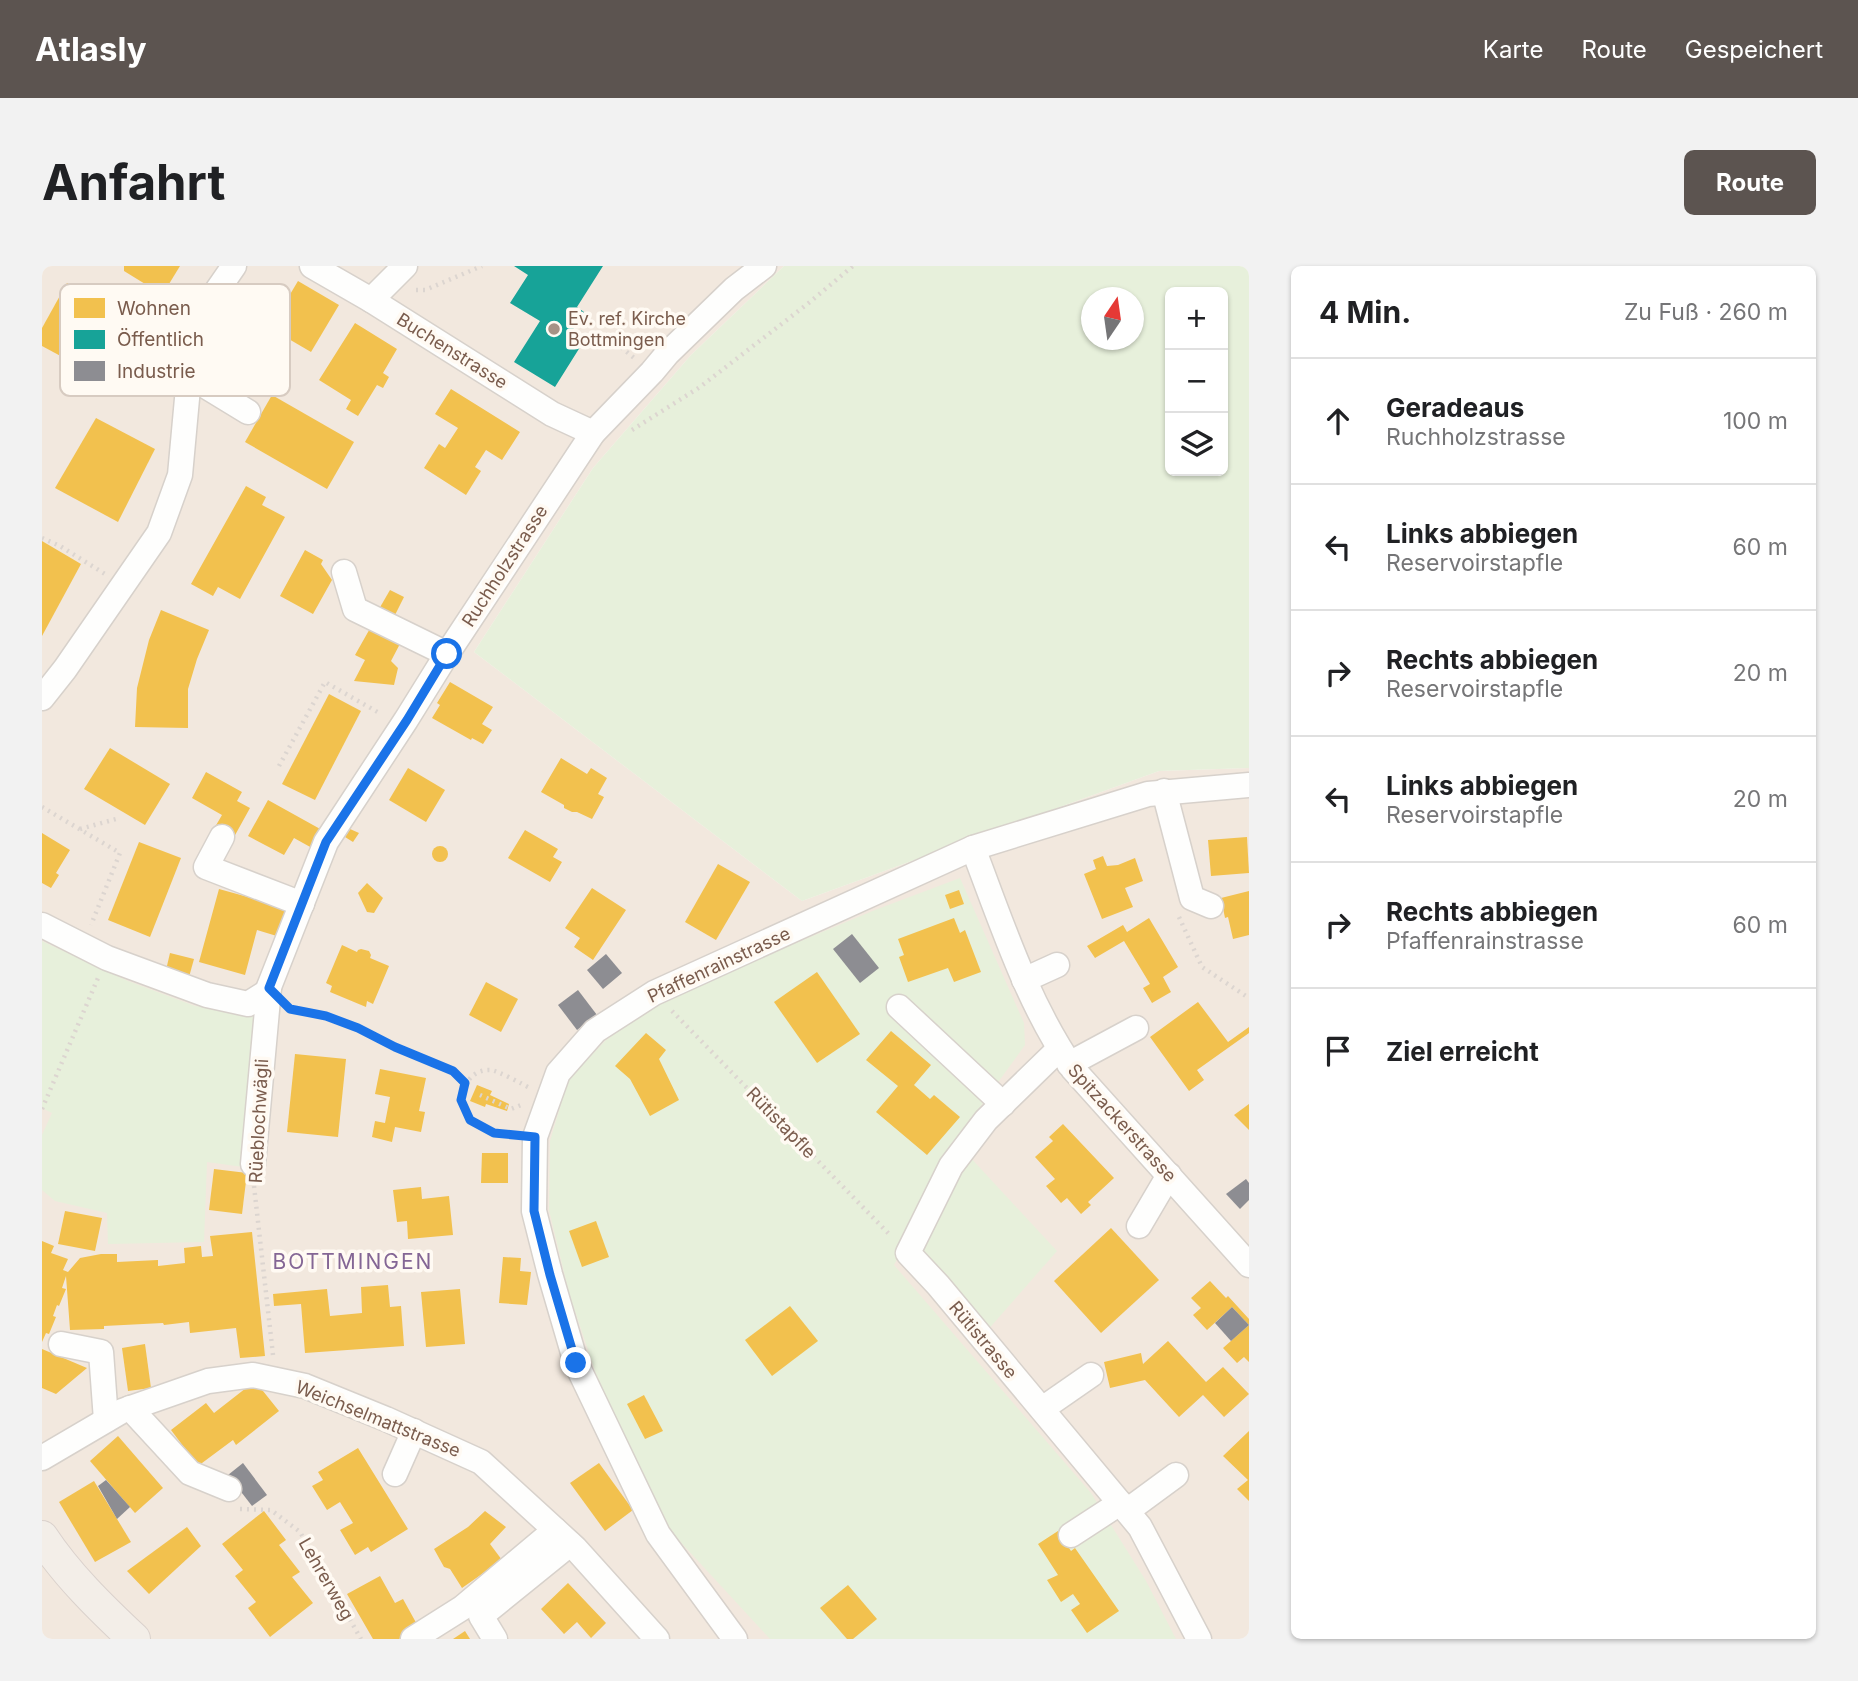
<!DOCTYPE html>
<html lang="de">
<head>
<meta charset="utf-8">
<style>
  :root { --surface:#fff; --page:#f2f2f2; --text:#202124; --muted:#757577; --line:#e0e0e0; --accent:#5c5450 }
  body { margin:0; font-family:Inter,sans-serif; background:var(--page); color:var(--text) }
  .controls { position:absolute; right:21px; top:21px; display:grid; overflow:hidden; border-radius:10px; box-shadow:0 2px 5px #0004 }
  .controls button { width:63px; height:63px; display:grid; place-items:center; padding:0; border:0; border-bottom:2px solid var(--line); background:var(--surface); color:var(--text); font:35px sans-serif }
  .compass { position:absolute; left:1039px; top:21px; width:63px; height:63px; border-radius:50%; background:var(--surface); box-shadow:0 2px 5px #0004; rotate:13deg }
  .stop { position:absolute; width:21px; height:21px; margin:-16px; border:5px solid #1a73e8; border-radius:50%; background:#fff }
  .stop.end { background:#1a73e8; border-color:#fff; box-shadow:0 2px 7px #0008 }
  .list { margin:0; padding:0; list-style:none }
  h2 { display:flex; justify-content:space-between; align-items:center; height:91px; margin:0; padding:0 28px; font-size:30px }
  h2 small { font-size:23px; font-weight:400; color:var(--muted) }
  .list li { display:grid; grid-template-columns:46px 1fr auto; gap:21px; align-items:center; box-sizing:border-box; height:126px; padding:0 28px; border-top:2px solid var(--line) }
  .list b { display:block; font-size:26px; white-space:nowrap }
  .list p { margin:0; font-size:23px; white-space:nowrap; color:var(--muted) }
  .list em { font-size:23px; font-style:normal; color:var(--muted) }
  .icon { flex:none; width:38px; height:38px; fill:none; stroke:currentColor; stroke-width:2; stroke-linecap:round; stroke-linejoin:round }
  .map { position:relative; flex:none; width:1207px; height:1373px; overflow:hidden; border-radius:10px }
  header { display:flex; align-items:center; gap:42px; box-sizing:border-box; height:98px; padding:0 35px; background:var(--accent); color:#fff }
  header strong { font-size:33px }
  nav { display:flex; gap:38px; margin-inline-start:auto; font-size:24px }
  .intro { display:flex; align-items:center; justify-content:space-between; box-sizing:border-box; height:168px; padding:0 42px }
  h1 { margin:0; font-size:49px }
  .button { padding:18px 32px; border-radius:10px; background:var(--accent); color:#fff; font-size:24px; font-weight:700 }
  main { display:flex; gap:42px; padding:0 42px }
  aside { flex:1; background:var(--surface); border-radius:10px; box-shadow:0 2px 5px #0004 }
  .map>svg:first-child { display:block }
</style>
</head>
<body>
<header>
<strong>Atlasly</strong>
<nav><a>Karte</a><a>Route</a><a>Gespeichert</a></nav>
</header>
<div class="intro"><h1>Anfahrt</h1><a class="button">Route</a></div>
<main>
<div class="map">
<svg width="1207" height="1373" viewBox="0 0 1207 1373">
  <rect width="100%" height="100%" fill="#f9f5f0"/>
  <path fill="#f2e8de" d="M0 0H742L649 89 551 202 432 386 760 635 1117 505 1207 502V1373H0Z"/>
  <g fill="#e7f0db" fill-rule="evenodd">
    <path d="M742 0H1207V502L1117 505 760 635 432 386 551 202 649 89ZM1128 26H1181V205H1128ZM1050 32H1092V74H1050Z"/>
    <path d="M918 612 982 757 983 779 925 859 852 999 1049 1227 1104 1315 1134 1373H728L621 1257 554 1108 527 1027 507 944 508 875 526 814 564 774 613 740 737 684 833 644Z"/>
    <path d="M0 675 86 715 153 740 223 748 201 901 165 896 162 976 66 978 65 947 13 935 0 924V869L10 847 0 842Z"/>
    <path d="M927 890 1015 985 944 1066 876 986Z"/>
  </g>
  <g fill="#f2c14e">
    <path d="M82 0H138L127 18 108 21 82 5Z"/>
    <path d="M256 15 297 39 269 86 228 62Z"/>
    <path d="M25 17 97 60 65 115 0 80V62Z"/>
    <path d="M313 57 355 83 341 107 347 111 341 122 335 119 316 150 304 143 309 134 277 114Z"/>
    <path d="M409 123 478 166 460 194 444 184 433 201 439 205 424 229 382 202 397 178 403 182 416 162 393 148Z"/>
    <path d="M230 129 312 176 285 223 203 176Z"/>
    <path d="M54 152 113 183 76 256 13 222Z"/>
    <path d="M204 220 224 231 220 239 243 251 198 333 176 321 171 330 149 318Z"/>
    <path d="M0 275 39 298 0 370Z"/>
    <path d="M263 284 281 294 279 298 290 314 271 348 238 330Z"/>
    <path d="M348 324 362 331 352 351 337 343Z"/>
    <path d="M119 344 167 364 155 393 146 423V462L93 461 95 422 107 374Z"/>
    <path d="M330 359 360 374 349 395 356 402 352 419 312 415 323 394 313 389Z"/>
    <path d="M408 416 451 441 440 458 450 464 441 478 430 472 429 474 390 452 398 439 395 437Z"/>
    <path d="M287 428 319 445 273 534 240 518Z"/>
    <path d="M68 482 128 518 103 559 42 523Z"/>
    <path d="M519 492 545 508 549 502 565 512 556 528 562 531 550 553 535 546H530L522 542V539L499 526Z"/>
    <path d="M366 502 403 524 384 556 347 534Z"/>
    <path d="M164 506 200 526 195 535 208 542 192 571 173 561 180 549 150 532Z"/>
    <path d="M226 534 280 564 270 582 252 572 242 589 206 570Z"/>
    <path d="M308 563 317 567 311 576 303 571Z"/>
    <path d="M483 564 516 583 511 591 520 596 508 616 466 592Z"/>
    <path d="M0 567 28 584 14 607 17 609 9 622 0 617Z"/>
    <path d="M1205 571 1207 607 1169 610 1166 574Z"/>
    <path d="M97 576 139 592 108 671 66 654Z"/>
    <circle cx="398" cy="588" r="8"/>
    <path d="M1061 590 1065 600 1076 599 1093 592 1101 615 1083 622 1091 641 1060 653 1042 608 1054 603 1051 594Z"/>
    <path d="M676 598 708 616 674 674 643 656Z"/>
    <path d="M325 617 341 632 332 647 325 646 316 627Z"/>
    <path d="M550 622 584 644 551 694 532 681 538 672 523 662Z"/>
    <path d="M177 623 245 642 238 671 215 664 203 709 157 696Z"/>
    <path d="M917 624 922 638 908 643 903 629Z"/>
    <path d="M1207 625V669L1191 673 1186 651 1183 652 1179 632Z"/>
    <path d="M912 652 918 667 923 664 939 706 912 716 906 702 866 716 857 691 862 689 856 673Z"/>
    <path d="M1107 652 1136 701 1121 711 1129 726 1110 737 1101 722 1108 718 1082 675 1053 692 1045 680 1081 659 1085 666Z"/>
    <path d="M300 679 315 686 316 684 319 683 327 685 329 689 328 692 347 700 331 738 325 735 324 741 288 726 290 720 284 717Z"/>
    <path d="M128 687 152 693 147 711 124 704Z"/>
    <path d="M775 706 818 768 775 797 732 736Z"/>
    <path d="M444 716 476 733 459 766 427 749Z"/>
    <path d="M1156 736 1186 776 1207 761V767L1155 804 1162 814 1147 825 1108 771Z"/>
    <path d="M849 765 889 799 872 819 888 833 892 829 918 851 885 889 834 846 856 820 824 794Z"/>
    <path d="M604 767 624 784 617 793 637 834 608 850 588 813 573 800Z"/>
    <path d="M253 788 304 793 296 871 245 866Z"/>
    <path d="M338 803 384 812 377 845 383 846 379 866 353 861 350 876 330 871 333 855 343 857 348 831 333 828Z"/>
    <path d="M435 819 450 825 448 829 467 838 465 845 444 838 443 841 428 835Z"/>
    <path d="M1207 838V864L1192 849Z"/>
    <path d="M1021 858 1072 912 1046 936 1049 939 1039 948 1025 932 1019 937 1004 920 1013 913 993 891 1011 875 1007 871Z"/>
    <path d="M440 887H466V917H439Z"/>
    <path d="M172 903 205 907 200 948 167 944Z"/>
    <path d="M379 921 380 933 407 930 411 969 366 973 365 955 355 956 351 924Z"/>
    <path d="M23 945 60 952 53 985 16 978Z"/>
    <path d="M554 955 567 991 540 1001 527 965Z"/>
    <path d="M1069 962 1117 1014 1059 1067 1012 1015Z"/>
    <path d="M210 966 223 1090 198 1092 194 1062 148 1067 147 1056 122 1059 121 1057 62 1060V1063L28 1064 24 1010 20 1022 24 1023 17 1040 15 1039 11 1050 14 1051 7 1068 4 1067 0 1076V975L12 980 9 987 26 993 21 1004 26 1006 38 992 59 988H75V996L116 994V1000L143 997 142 982 159 980 160 991 171 990 168 970Z"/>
    <path d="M461 991 479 992 478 1005 489 1006 485 1039 457 1037Z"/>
    <path d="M1168 1015 1184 1032 1186 1030 1207 1053V1096L1202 1091 1195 1097 1181 1082 1207 1059 1190 1041 1165 1064 1151 1049 1159 1042 1149 1032Z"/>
    <path d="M346 1019 348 1041 359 1040 362 1080 263 1087 259 1038 232 1040 231 1028 285 1023 288 1050 320 1047 319 1021Z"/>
    <path d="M418 1023 423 1078 384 1081 379 1026Z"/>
    <path d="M748 1040 776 1075 730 1110 703 1074Z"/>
    <path d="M1126 1075 1164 1116 1181 1101 1207 1128 1182 1151 1161 1129 1137 1151 1103 1114 1068 1122 1062 1096 1099 1087 1101 1098Z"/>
    <path d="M103 1078 109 1122 86 1125 80 1082Z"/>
    <path d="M0 1083 45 1102 14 1128 0 1122Z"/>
    <path d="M213 1115 237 1145 194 1179 191 1174 156 1200 129 1164 164 1137 172 1147Z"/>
    <path d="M602 1129 621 1165 603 1173 585 1138Z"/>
    <path d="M1207 1165V1235L1195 1223 1206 1214 1181 1190Z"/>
    <path d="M76 1170 121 1222 93 1247 48 1195Z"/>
    <path d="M316 1182 366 1263 329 1286 326 1281 313 1289 298 1264 311 1257 298 1236 285 1244 270 1220 281 1214 276 1206Z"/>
    <path d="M557 1197 591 1244 563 1265 528 1217Z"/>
    <path d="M52 1215 89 1276 53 1296 17 1236Z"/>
    <path d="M222 1245 244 1274 237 1279 258 1306 250 1311 271 1337 228 1371 206 1342 214 1336 193 1310 201 1304 180 1278Z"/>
    <path d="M443 1245 464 1261 448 1278 460 1294 420 1322 408 1303 402 1301 392 1283 426 1261Z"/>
    <path d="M145 1261 159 1280 107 1328 85 1305Z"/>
    <path d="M1016 1265 1029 1285 1033 1282 1077 1345 1045 1367 1029 1344 1038 1338 1031 1328 1019 1336 1005 1314 1016 1309 996 1278Z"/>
    <path d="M338 1310 353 1337 361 1333 377 1362 357 1373H331L305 1328Z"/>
    <path d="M526 1317 564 1357 549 1372 535 1356 522 1368 499 1343Z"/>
    <path d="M806 1319 835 1353 811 1373H805L778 1342Z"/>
    <path d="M423 1365 428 1373H411Z"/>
  </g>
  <path fill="#17a398" d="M472 0H561L535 41 542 46 527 70 540 78 513 121 472 96 498 55 468 37 486 9Z"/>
  <g fill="#8d8d92">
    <path d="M810 668 837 702 818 717 791 683Z"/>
    <path d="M564 688 580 707 561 723 545 704Z"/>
    <path d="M536 724 555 749 535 764 516 739Z"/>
    <path d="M1204 913 1207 917V934L1198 943 1184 928Z"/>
    <path d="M1190 1041 1207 1059 1189 1075 1173 1057Z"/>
    <path d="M201 1197 225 1229 210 1240 186 1209Z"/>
    <path d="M64 1214 88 1241 75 1253 56 1220Z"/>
  </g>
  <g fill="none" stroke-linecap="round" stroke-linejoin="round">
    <g stroke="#d7d1cb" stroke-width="27">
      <g id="minor">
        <path d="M270 0 329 34 510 148 551 167"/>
        <path d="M329 34 363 0"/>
        <path d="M147 110 206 146"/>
        <path d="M302 306 313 343 405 388"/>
        <path d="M0 432 23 403 117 267 138 209 150 78 174 26 192 0"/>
        <path d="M1122 525 1150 632 1169 640"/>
        <path d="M180 571 164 601 260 638"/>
        <path d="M931 582C960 658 985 736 1031 803L1207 999"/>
        <path d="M0 659 65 692 165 729 206 738 225 726 284 576 364 454 405 388 551 167 610 106 625 88 692 23 722 0"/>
        <path d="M982 714 1015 699"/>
        <path d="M857 741 961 838"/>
        <path d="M1017 783 944 854 909 900 866 987 896 1019 1098 1261 1157 1373"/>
        <path d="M1027 798 1094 762"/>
        <path d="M211 898 227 722"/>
        <path d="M1097 960 1127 909"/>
        <path d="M19 1078 59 1086 64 1154"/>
        <path d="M88 1142 148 1207 187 1223"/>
        <path d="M1000 1143 1049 1109"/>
        <path d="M0 1192 80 1145 166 1115 211 1109 263 1120 344 1153 439 1196 533 1282 615 1373"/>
        <path d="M353 1208 372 1165"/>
        <path d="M1085 1245 1134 1209"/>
        <path d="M1029 1269 1078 1237"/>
        <path d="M371 1373 420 1342 513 1264"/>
        <path d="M453 1373 439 1350 528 1278"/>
        <path d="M693 1373 616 1268 534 1097 508 1008 492 945 493 871 516 807 553 765 612 727 931 582 1106 528 1207 519"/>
      </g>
    </g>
    <g stroke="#dad1cc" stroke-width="34">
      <path id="major" d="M0 1271C25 1309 59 1342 92 1373"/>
    </g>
    <g stroke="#dcd5d0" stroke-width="4.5" stroke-dasharray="2 5" stroke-linecap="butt">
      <path d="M374 24H383L440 0"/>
      <path d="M563 68 592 92"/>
      <path d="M590 164 658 121 768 36 811 0"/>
      <path d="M0 272 18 280 63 308"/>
      <path d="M237 500 283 416 339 448"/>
      <path d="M0 541 78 587 49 659"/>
      <path d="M38 563 74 553"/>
      <path d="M1137 651 1160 701 1207 732"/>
      <path d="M247 743 284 750 316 762 353 781 411 805 423 817"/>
      <path d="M630 745 848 969"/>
      <path d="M438 829 469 843 479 839"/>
      <path d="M0 843 56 712"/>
      <path d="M472 869C456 868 443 866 431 856 411 840 421 803 448 804 455 804 480 818 488 822"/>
      <path d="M212 920 231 1089"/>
      <path d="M198 1243 229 1244 258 1266 319 1373"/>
    </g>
    <use href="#minor" stroke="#fefefd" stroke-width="24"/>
    <use href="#major" stroke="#f3eee8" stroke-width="32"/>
  </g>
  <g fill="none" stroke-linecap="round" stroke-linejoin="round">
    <path stroke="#1a73e8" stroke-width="9" d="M405 388 365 454 284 576 227 722 248 743 284 750 316 762 353 781 411 805 423 817 419 834 428 854 452 867 493 871 492 945 508 1009 534 1097"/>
  </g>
  <circle fill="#a69286" stroke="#fffaf3" stroke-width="2.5" cx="512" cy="63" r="7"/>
  <g text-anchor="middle" stroke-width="7" stroke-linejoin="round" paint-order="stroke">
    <g font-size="18" fill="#7a5c4d" stroke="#fffaf3" text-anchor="start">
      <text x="526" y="59">Ev. ref. Kirche<tspan x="526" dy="21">Bottmingen</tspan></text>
    </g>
    <g font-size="18" fill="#7a5c4d" stroke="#fffaf3">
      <text transform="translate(410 85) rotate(32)" y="6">Buchenstrasse</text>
      <text transform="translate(463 300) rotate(-57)" y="6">Ruchholzstrasse</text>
      <text transform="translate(677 699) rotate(-25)" y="6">Pfaffenrainstrasse</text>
      <text transform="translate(217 855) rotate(-87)" y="6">Rüeblochwägli</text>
      <text transform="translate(739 857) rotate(46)" y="6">Rütistapfle</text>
      <text transform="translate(1080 857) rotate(48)" y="6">Spitzackerstrasse</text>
      <text transform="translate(941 1074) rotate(50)" y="6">Rütistrasse</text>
      <text transform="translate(336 1153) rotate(22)" y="6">Weichselmattstrasse</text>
      <text transform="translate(284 1313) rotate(60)" y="6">Lehrerweg</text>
    </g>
    <g font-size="21" letter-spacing="2" fill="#846695" stroke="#fffaf3">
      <text x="311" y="1003">BOTTMINGEN</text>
    </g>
  </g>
  <rect x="18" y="18" width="230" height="112" rx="10" fill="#fffaf3" stroke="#d7cbc1" stroke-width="2"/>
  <rect x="32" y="32" width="31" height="20" fill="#f2c14e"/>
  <rect x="32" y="64" width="31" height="19" fill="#17a398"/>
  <rect x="32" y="95" width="31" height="20" fill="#8d8d92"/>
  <g font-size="19" fill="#7a5c4d">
    <text x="75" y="49">Wohnen</text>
    <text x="75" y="80">Öffentlich</text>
    <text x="75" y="112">Industrie</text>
  </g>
</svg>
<div class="controls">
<button>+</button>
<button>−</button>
<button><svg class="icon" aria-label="layers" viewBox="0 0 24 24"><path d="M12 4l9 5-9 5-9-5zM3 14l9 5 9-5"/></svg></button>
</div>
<svg class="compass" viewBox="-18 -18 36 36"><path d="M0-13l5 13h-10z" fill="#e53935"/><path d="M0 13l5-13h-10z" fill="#757577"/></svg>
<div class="stop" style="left:405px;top:388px"></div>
<div class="stop end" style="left:534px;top:1097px"></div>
</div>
<aside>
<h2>4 Min.<small>Zu Fuß · 260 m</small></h2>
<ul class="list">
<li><svg class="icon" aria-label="ahead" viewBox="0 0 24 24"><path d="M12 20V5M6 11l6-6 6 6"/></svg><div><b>Geradeaus</b><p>Ruchholzstrasse</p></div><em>100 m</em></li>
<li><svg class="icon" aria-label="left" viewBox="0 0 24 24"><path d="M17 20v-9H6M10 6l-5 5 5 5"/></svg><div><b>Links abbiegen</b><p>Reservoirstapfle</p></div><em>60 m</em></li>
<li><svg class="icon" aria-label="right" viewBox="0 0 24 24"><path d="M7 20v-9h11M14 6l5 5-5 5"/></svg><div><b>Rechts abbiegen</b><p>Reservoirstapfle</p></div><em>20 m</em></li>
<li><svg class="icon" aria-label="left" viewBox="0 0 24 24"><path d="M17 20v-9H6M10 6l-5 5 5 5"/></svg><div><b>Links abbiegen</b><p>Reservoirstapfle</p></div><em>20 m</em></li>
<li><svg class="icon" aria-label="right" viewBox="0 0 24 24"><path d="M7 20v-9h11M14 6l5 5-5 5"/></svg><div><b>Rechts abbiegen</b><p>Pfaffenrainstrasse</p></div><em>60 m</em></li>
<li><svg class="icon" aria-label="arrive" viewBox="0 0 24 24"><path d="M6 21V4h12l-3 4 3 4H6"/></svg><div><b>Ziel erreicht</b></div></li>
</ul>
</aside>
</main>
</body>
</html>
